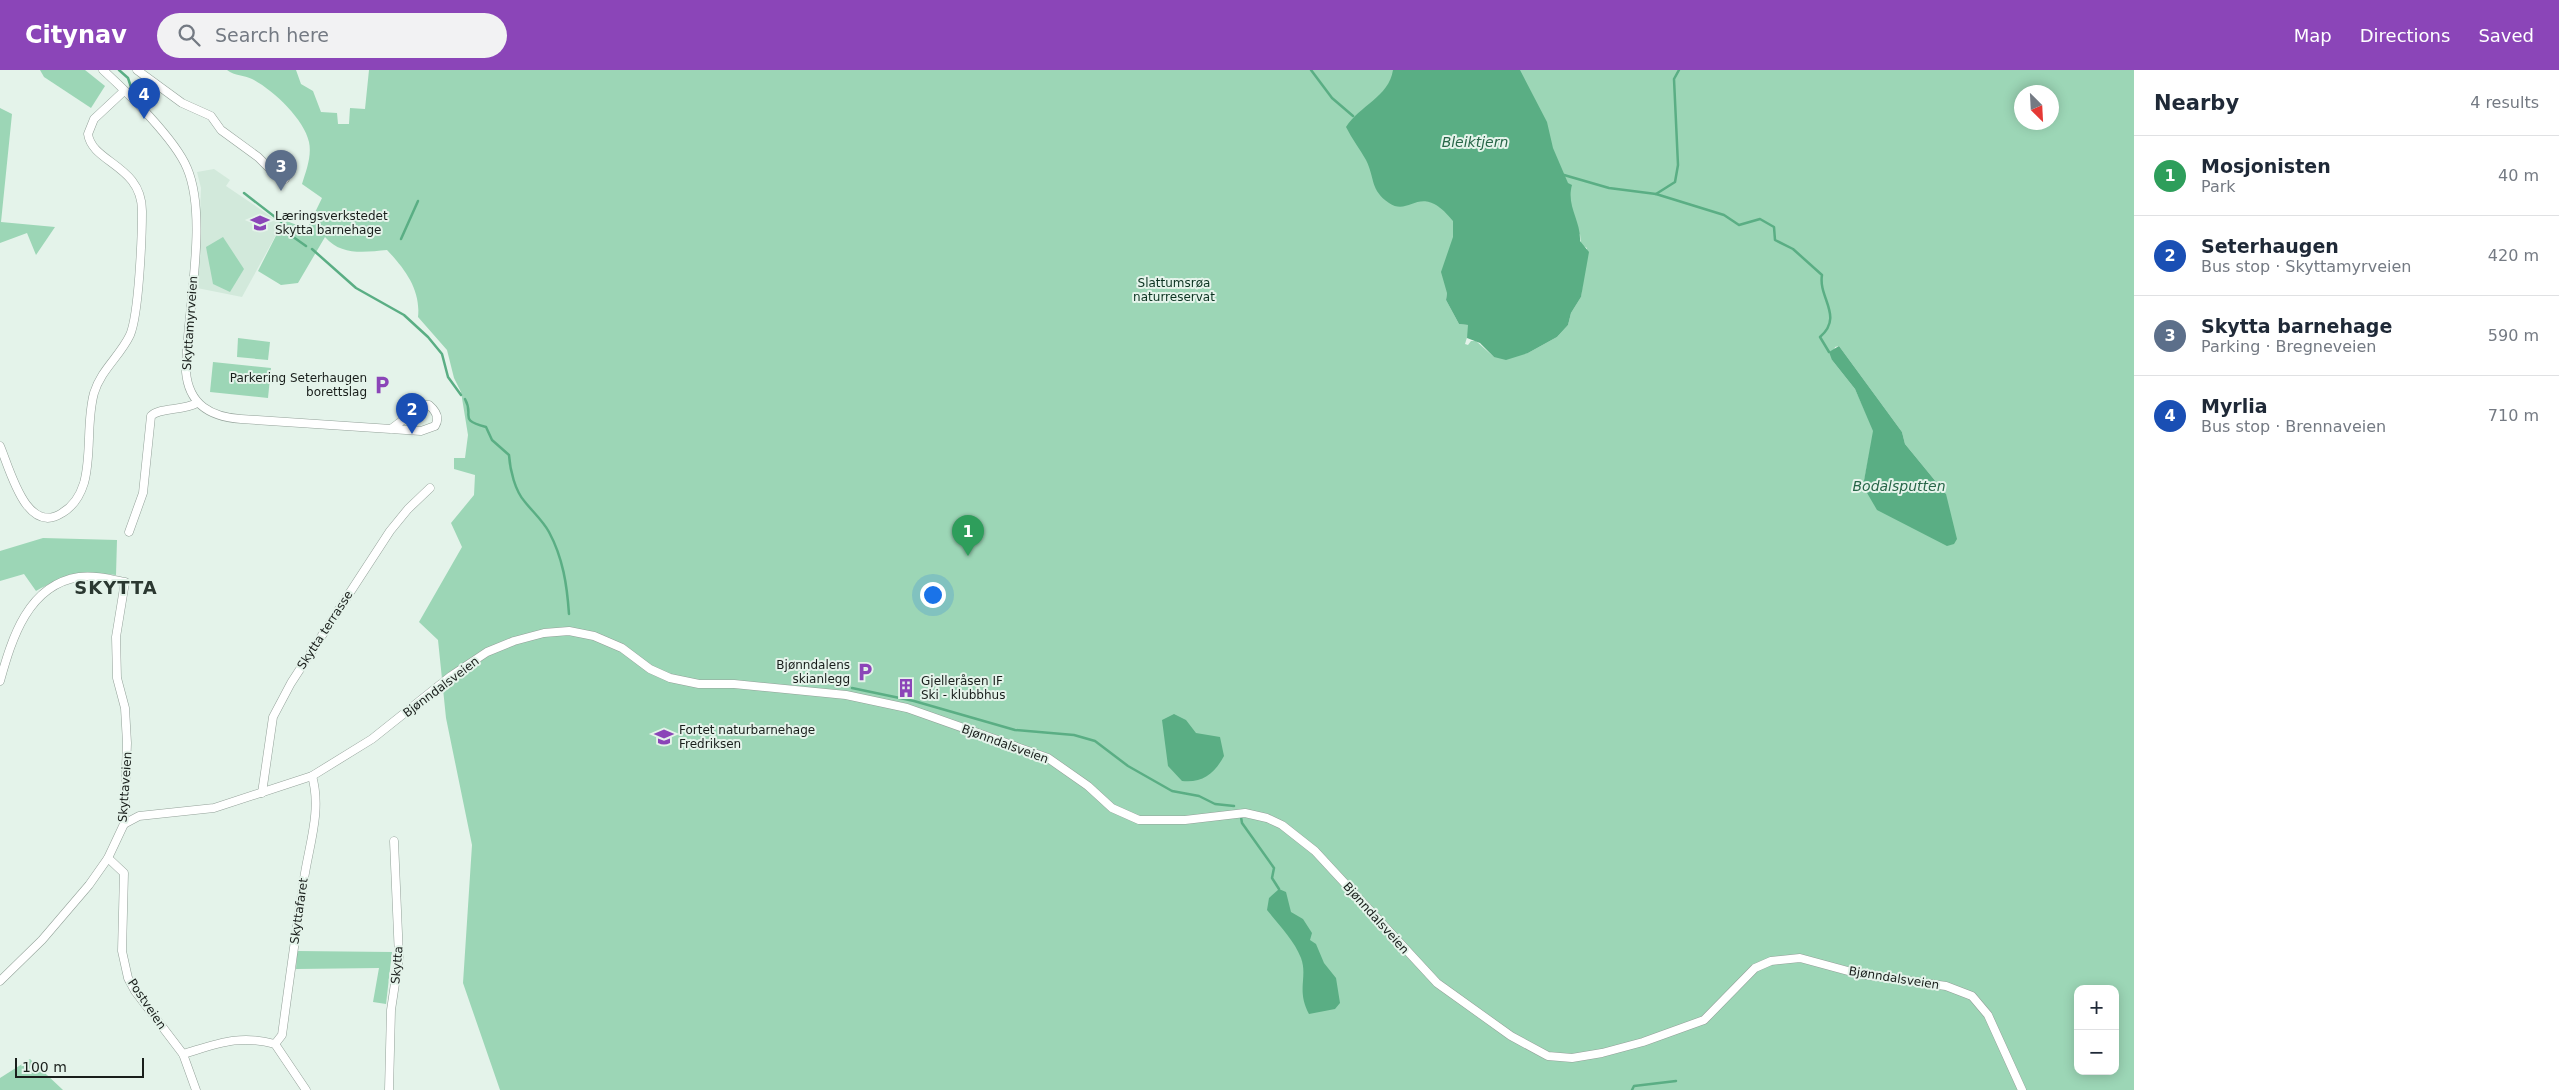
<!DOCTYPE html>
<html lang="en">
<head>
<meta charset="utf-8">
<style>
  :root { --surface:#fff; --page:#f2f2f3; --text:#1f2937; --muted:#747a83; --line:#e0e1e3; --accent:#8b45b8 }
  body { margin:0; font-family:"DejaVu Sans",sans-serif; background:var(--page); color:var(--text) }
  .controls { position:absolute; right:15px; bottom:15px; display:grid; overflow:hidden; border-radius:10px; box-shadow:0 2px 12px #0003 }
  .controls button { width:45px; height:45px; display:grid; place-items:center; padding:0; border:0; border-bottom:1px solid var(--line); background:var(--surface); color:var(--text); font:25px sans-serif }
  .compass { position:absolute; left:2014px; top:15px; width:45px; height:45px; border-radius:50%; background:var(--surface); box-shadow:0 2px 12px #0003; rotate:156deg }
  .scale { position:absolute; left:15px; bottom:12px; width:129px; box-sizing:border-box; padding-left:5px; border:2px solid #191e1b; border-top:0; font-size:14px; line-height:18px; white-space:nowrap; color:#191e1b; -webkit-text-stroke:4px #e4f3ea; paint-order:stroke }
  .you { position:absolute; left:932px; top:524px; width:18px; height:18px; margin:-12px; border:4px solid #fff; border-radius:50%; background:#1a73e8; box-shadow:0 0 0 8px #1a73e833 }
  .badge { display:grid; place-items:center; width:32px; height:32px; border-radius:50%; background:var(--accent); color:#fff; font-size:16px; font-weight:700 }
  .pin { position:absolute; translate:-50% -41px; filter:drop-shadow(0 1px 2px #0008) }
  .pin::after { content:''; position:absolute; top:26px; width:18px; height:15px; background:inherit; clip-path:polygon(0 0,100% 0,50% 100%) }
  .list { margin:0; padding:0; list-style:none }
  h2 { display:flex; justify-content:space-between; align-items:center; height:65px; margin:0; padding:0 20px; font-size:21px }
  h2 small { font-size:16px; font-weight:400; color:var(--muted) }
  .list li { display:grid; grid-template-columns:32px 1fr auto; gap:15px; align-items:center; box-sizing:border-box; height:80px; padding:0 20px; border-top:1px solid var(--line) }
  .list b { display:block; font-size:19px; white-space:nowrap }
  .list p { margin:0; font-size:16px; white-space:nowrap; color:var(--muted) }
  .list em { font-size:16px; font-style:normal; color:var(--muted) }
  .icon { flex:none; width:28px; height:28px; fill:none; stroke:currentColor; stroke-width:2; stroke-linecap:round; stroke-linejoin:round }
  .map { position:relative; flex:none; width:2134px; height:1020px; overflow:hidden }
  header { display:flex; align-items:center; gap:30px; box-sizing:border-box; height:70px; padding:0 25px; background:var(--accent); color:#fff }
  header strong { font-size:24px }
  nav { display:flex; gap:28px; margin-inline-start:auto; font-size:18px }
  .search { width:350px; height:45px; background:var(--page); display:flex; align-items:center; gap:12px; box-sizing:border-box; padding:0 18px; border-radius:28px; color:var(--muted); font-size:19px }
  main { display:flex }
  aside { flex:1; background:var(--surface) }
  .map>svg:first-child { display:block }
</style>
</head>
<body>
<header>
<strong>Citynav</strong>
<div class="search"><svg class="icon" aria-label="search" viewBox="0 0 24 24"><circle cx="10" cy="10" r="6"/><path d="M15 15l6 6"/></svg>Search here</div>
<nav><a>Map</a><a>Directions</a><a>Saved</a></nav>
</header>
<main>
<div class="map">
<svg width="2134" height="1020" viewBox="0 0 2134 1020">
  <rect width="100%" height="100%" fill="#e4f3ea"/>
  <path fill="#d2e9db" d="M214 99 230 110 226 116 282 154 242 227 197 218 201 118 197 102Z"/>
  <g fill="#9cd6b6" fill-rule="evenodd">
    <path d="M40 0H85L105 16 91 38 44 7Z"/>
    <path d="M227 0H296L301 14 313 21 321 42 337 43 338 54H349L350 38 365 39 369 0H2134V1020H500L463 913 472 775 446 648 438 570 419 552 462 477 451 453 474 425 475 405 454 399V388H465L468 365 461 322 454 308 447 280 418 247C421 220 405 199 387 180 365 182 341 186 325 167L298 213 281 215 258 201 284 150 307 159 322 128 302 114C306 101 312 86 309 72 304 49 273 20 252 9 244 5 235 6 227 0ZM2022 22H2052V52H2022ZM1580 164 1581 175 1587 178 1581 227 1571 243 1568 255 1557 267 1528 283 1494 287 1476 271H1471L1468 275 1465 274 1469 261 1468 255 1459 254 1446 230 1447 223ZM1839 276 1902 362 1905 374 1946 424 1863 416 1874 361 1855 319 1832 290 1835 277ZM2078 919H2115V1001H2078Z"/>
    <path d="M0 38 12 44 1 152 55 157 36 185 27 163 0 173Z"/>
    <path d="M223 167 244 199 230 222 213 214 206 177Z"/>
    <path d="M238 268 270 272 268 290 237 287Z"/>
    <path d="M213 292 271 298 268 328 210 322Z"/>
    <path d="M43 468 117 470 116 505C78 501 69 503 36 521L24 504 0 511V481Z"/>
    <path d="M297 881 392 882 386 934 373 932 379 898 296 899Z"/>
    <path d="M30 989 63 1020H0V1008Z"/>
  </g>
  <g fill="#5aae84">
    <path d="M1393 0H1520L1547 52 1553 78 1568 113 1572 115C1566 136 1581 151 1580 171L1589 182 1581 227 1571 243 1568 255 1557 267 1528 283 1506 290 1494 287 1480 273 1467 268 1468 255 1459 254 1446 230 1447 223 1441 202 1453 167V151C1420 110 1411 148 1389 133 1370 120 1375 108 1366 90 1360 79 1352 69 1346 57 1359 36 1389 27 1393 0Z"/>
    <path d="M1839 276 1902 362 1905 374 1946 424 1957 469 1954 474 1947 476 1877 440 1863 416 1873 361 1855 319 1832 290 1829 282Z"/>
    <path d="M1174 644 1186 650 1196 663 1220 667 1224 686C1214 704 1203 713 1182 711L1168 696 1162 650Z"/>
    <path d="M1279 819 1286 822 1291 842 1303 849 1312 863 1310 870 1316 874 1324 893 1336 908 1340 933 1335 939 1309 944C1296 920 1308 907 1301 888 1294 870 1279 855 1267 840L1269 828Z"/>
  </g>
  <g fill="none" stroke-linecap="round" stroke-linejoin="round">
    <g stroke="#5aae84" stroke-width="2.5">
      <path d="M119 0 128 8 131 17"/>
      <path d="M1311 0 1332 28 1353 46"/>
      <path d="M1564 105 1609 118 1656 124 1675 112 1678 95 1674 9 1679 0"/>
      <path d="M244 123 284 154 288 158 289 164 306 176"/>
      <path d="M1656 124 1724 145 1739 155 1760 149 1774 157 1775 170 1793 179 1822 205C1818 228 1844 246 1820 267L1829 282"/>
      <path d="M401 169 418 131"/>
      <path d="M312 179 356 218 404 245 428 267 442 284 448 307 461 325"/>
      <path d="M465 329C475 347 457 349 486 357L492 370 509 385C510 400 515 421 525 432 533 442 543 451 549 462 563 488 567 515 569 544"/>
      <path d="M852 618 914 631 1015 660 1074 665 1095 671 1128 696 1172 721 1199 726 1215 734 1234 736"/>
      <path d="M1241 747 1242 753 1274 798 1272 808 1279 819"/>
      <path d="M1632 1020 1634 1016 1676 1011"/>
    </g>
    <g stroke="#93a199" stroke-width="9">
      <g id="minor">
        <path d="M103 0C127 22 175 69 187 98 209 149 186 245 186 302 189 335 211 347 241 349L421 361 435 356C440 348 436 341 429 335H423L391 359"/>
        <path d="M137 0 182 33 211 46 221 60 258 87 274 103 285 109"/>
        <path d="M0 376C10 399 26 466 62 443 74 436 80 426 84 413 92 384 86 352 94 323 101 300 120 286 130 265 139 244 142 166 142 141 142 95 92 93 88 64L94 49 124 21"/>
        <path d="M129 462 143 423 151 346C159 337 183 341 197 333"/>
        <path d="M0 611C12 568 28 515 79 507 94 505 110 509 125 512L116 567 117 608 125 638 127 673 124 754 108 788 89 815 42 870 0 911"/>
        <path d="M262 723 273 647 291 613 390 461 408 439 430 418"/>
        <path d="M124 754 139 746 214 738 312 706 372 669 451 606 487 582 514 571 544 563 569 561 594 566 622 578 650 599 670 608 699 614H734L846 625 907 638 1048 688 1088 716 1112 738 1139 750H1185L1245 743 1267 748 1282 755 1315 781 1437 913 1511 966 1548 986 1572 988 1602 983 1643 972 1704 950 1755 898 1771 891 1800 888 1859 904 1946 916 1972 926 1988 945 2022 1020"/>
        <path d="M108 788 124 803 122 881 128 908 135 921 183 984 196 1020"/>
        <path d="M275 974 282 965C289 913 296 861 304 809 309 775 322 740 312 706"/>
        <path d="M183 984C217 974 239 964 275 974L306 1020"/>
        <path d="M389 1020 391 940 399 887 394 771"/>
      </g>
    </g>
    <use href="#minor" stroke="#fff" stroke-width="8"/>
  </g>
  <defs>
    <g id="school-bare" transform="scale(1.5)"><path d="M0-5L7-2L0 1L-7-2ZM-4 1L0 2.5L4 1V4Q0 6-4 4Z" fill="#8b45b8" stroke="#e4f3ea" stroke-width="2.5" paint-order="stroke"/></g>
    <g id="parking-bare" transform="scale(1.5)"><path d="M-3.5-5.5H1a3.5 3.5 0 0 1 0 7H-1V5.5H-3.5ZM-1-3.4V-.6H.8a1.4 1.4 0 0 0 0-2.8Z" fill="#8b45b8" stroke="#e4f3ea" stroke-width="2.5" paint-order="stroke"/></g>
    <g id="building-bare" transform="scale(1.5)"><path d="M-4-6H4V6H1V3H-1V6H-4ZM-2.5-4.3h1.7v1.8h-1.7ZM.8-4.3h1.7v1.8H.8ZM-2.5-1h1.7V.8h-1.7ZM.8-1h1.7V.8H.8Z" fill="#8b45b8" stroke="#e4f3ea" stroke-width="2.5" paint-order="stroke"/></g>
  </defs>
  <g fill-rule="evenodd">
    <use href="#school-bare" x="260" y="153"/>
    <use href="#parking-bare" x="382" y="315"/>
    <use href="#parking-bare" x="865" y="602"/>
    <use href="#building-bare" x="906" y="618"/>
    <use href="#school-bare" x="664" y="667"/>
  </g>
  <g text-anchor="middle" stroke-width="4" stroke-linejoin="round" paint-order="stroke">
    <g font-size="12" fill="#191e1b" stroke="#e4f3ea" text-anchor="start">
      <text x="275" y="150">Læringsverkstedet<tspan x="275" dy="14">Skytta barnehage</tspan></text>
      <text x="367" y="312" text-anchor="end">Parkering Seterhaugen<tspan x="367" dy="14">borettslag</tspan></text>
      <text x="850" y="599" text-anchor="end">Bjønndalens<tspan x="850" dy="14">skianlegg</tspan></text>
      <text x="921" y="615">Gjelleråsen IF<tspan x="921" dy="14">Ski - klubbhus</tspan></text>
      <text x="679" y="664">Fortet naturbarnehage<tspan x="679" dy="14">Fredriksen</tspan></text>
    </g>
    <g font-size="12" fill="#0b3220" stroke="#e4f3ea">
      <text x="1174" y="217">Slattumsrøa<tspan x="1174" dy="14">naturreservat</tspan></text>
    </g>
    <g font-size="12" fill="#191e1b" stroke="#e4f3ea">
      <text transform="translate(190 253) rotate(-86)" y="4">Skyttamyrveien</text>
      <text transform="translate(325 560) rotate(-57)" y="4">Skytta terrasse</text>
      <text transform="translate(441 617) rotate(-37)" y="4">Bjønndalsveien</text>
      <text transform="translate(1005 674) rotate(20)" y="4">Bjønndalsveien</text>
      <text transform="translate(125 717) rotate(-86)" y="4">Skyttaveien</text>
      <text transform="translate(299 841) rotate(-82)" y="4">Skyttafaret</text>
      <text transform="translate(1376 848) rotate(48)" y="4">Bjønndalsveien</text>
      <text transform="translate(397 895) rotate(-85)" y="4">Skytta</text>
      <text transform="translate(1894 908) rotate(9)" y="4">Bjønndalsveien</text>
      <text transform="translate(147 934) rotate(56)" y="4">Postveien</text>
    </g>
    <g font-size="14" font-style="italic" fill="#276648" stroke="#e4f3ea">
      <text x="1475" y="77">Bleiktjern</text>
      <text x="1899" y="421">Bodalsputten</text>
    </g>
    <g font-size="18" font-weight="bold" letter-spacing="1" fill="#2b3831" stroke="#e4f3ea">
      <text x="116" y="524">SKYTTA</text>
    </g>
  </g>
</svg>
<div class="controls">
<button>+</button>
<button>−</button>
</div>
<svg class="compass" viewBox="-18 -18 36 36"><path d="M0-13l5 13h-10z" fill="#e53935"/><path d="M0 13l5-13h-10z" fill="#747a83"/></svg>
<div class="scale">100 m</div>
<div class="you"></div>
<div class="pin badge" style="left:968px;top:486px;background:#2e9e5b">1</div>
<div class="pin badge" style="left:412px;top:364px;background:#1a4fb4">2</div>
<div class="pin badge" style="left:281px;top:121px;background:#5c6f8a">3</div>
<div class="pin badge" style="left:144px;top:49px;background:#1a4fb4">4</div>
</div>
<aside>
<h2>Nearby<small>4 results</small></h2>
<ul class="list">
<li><span class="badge" style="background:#2e9e5b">1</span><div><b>Mosjonisten</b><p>Park</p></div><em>40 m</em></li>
<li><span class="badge" style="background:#1a4fb4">2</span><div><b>Seterhaugen</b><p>Bus stop · Skyttamyrveien</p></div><em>420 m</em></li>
<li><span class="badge" style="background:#5c6f8a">3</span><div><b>Skytta barnehage</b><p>Parking · Bregneveien</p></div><em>590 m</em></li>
<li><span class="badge" style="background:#1a4fb4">4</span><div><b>Myrlia</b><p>Bus stop · Brennaveien</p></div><em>710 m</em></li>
</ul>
</aside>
</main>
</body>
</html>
